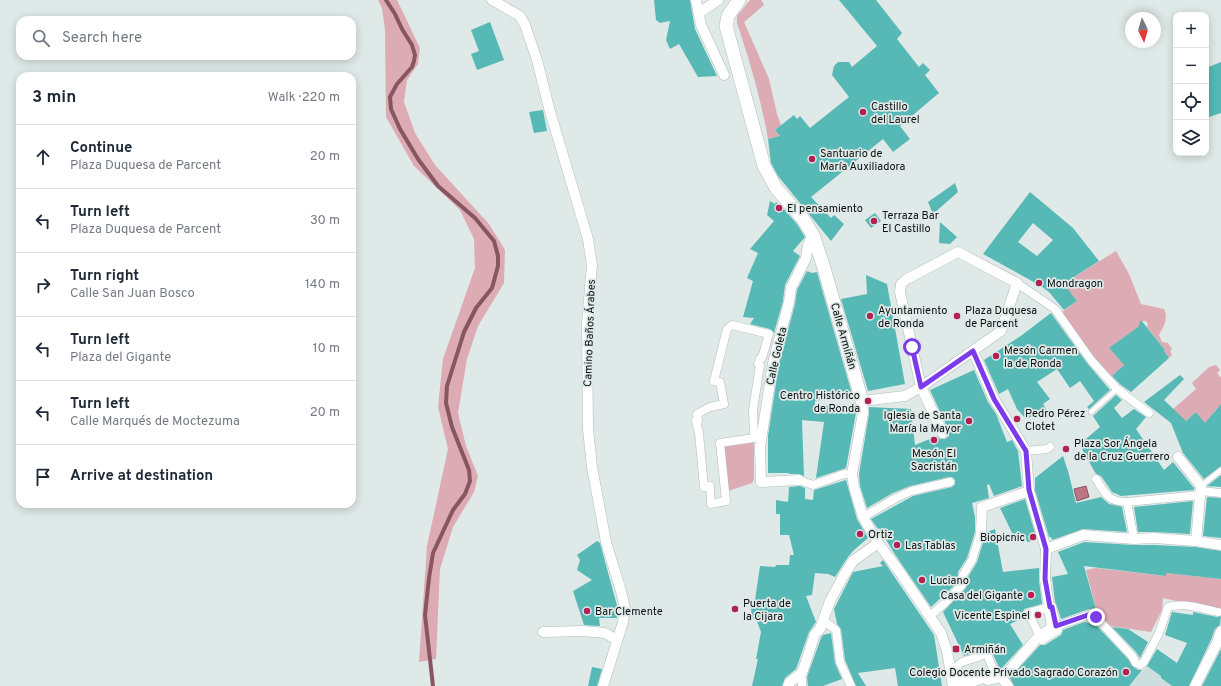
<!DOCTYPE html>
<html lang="en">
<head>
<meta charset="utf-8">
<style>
  :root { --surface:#fff; --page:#f2f2f3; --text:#1f2937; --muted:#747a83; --line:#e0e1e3 }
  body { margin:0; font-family:Overpass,sans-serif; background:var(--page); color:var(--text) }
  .controls { position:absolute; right:12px; top:12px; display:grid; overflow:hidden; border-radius:8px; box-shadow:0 2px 10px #0003 }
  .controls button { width:36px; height:36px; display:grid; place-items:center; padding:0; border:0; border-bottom:1px solid var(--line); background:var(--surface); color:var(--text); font:20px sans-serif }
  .compass { position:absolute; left:1125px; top:12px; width:36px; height:36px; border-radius:50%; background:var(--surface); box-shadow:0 2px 10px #0003; rotate:175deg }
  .stop { position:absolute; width:12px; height:12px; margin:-9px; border:3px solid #7c3aed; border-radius:50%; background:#fff }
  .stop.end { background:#7c3aed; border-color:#fff; box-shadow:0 1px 4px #0008 }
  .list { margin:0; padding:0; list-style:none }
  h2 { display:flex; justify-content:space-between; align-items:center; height:52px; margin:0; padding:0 16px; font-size:17px }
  h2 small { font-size:13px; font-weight:400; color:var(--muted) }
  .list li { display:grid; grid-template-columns:26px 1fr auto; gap:12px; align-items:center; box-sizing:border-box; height:64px; padding:0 16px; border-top:1px solid var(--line) }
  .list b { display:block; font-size:15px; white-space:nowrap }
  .list p { margin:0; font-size:13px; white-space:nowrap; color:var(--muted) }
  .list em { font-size:13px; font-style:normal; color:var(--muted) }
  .icon { flex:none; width:22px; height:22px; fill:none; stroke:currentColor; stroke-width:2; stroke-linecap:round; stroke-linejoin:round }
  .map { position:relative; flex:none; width:1221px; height:686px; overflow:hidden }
  .search { position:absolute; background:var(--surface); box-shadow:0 2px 10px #0003; left:16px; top:16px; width:340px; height:44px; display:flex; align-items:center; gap:10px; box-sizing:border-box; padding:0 14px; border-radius:12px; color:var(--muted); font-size:15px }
  .panel { position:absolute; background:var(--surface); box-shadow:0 2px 10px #0003; left:16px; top:72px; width:340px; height:436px; border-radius:12px }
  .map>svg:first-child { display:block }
</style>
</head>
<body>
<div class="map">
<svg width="1221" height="686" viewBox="0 0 1221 686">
  <rect width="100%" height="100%" fill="#dfe9e8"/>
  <path fill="#ccdfde" d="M1126 659 1141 673 1147 666 1161 676V678L1172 686H1118Z"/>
  <g fill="#dcabb4">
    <path d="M378 0H397L420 48 418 64 407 80 404 102 415 133 435 165 489 224 505 250 504 283 478 326 467 359 458 413 466 446 478 476 474 492 453 527 440 569 436 659 419 662 427 546 448 449 438 407 443 359 475 268 474 239 460 210 414 166 386 117 385 30 382 8Z"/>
    <path d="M750 0H761L764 5 744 22 769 79 777 114 781 125 775 130 780 136 768 139C761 99 750 62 737 23V16Z"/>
    <path d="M1116 251 1129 274 1141 304 1164 309C1169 319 1163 327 1159 335L1162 342 1168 343 1172 349 1170 351 1172 355 1169 358 1164 351 1165 350 1147 327 1148 324 1146 321H1142L1140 322V326L1109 348 1124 365 1111 377 1093 357 1062 312 1077 301 1071 294 1060 302 1056 296 1071 283 1069 280Z"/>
    <path d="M1216 365 1220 370 1217 373 1221 378V412L1217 408 1205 424 1196 412 1181 425 1171 422 1164 417 1196 389 1192 383 1209 367Z"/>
    <path d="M754 438V479L752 483 725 492 720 443Z"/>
    <path d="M1096 568 1165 576 1166 573 1221 579V611L1163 598 1162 610 1151 632 1110 626 1095 609 1096 608 1086 570Z"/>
  </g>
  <path fill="#bd7484" stroke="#885661" d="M1086 486 1089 497 1077 501 1074 489Z"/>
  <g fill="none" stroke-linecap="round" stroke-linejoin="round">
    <path stroke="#885661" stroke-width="4" d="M386 0 395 14 402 29 412 45 415 55 414 61 412 67 397 84 390 97 391 109 400 129 418 159 438 186 475 218 494 241 498 256V266L492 288 476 308 464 332 447 386 446 403 452 427 469 470 470 481 465 494 453 510 433 553 429 578 425 615 433 686"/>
  </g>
  <g fill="#56b9b5" fill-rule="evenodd">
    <path d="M654 0H690L695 29 717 76 698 77 679 44 670 49 666 40 670 21 660 23 656 20Z"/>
    <path d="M839 0H876L902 33 897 39 919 67 923 63 930 70 925 75 939 93 900 126 910 139 893 152 883 139 811 197 831 218 834 215 844 224 831 241 778 176 771 163 768 139 780 136 775 130 794 115 797 119 800 116 810 128 849 97 832 75 834 66 838 62H849L852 67 877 46Z"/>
    <path d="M490 22 504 60 477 70 471 54 479 51 471 30Z"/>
    <path d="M1221 62V113L1206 118V68Z"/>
    <path d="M543 110 547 131 534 133 529 112Z"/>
    <path d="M955 183 958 192 933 214 928 202Z"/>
    <path d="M1030 192 1073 228 1099 261 1069 280 1071 283 1066 287 1077 301 1064 310 1049 292 1041 286 983 254ZM1033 223 1053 240 1037 256 1018 242Z"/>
    <path d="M770 201 775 204 776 202 782 207 797 224 805 237 793 251 800 256 785 285 783 301 774 333 770 329 750 324 754 318 743 317 753 281 747 278 758 253 750 249 774 221 767 215Z"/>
    <path d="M875 213 881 221 871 228 865 220Z"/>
    <path d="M940 222 957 237 950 244 939 243Z"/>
    <path d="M807 271 812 273 817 272 852 394 815 401V405L856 407V413L846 468 816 478 824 422 802 420 804 476 799 474H789V473H768V436L779 364 795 304 797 290Z"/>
    <path d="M866 275 887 284 905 384 868 391 841 299 867 294Z"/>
    <path d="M1051 313 1087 363 1110 390 1089 409 1087 407 1094 401 1080 381 1070 388 1057 369 1037 382 1050 399 1043 404 1046 409 1026 419 1017 409 1008 389 999 394 984 360 1022 335Z"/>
    <path d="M1141 320 1165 350 1164 351 1169 358 1131 392 1121 385 1112 376 1124 365 1109 348 1138 327Z"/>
    <path d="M974 370 988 402 996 414 1007 442 1012 440 1018 451 1022 486 994 496 989 484 987 485 989 498 972 503 975 517V532L967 558 958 572 957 583 931 607 894 553 879 528 878 529 871 519 913 496 952 487 955 484V480L952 477H949L910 486 893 493 867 508 860 486 859 474 869 414V407L911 409 915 445 937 436 940 439H945L949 436V431L930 390Z"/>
    <path d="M1180 375 1184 379 1164 400 1186 421 1196 412 1205 423 1221 404V466L1204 479 1183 453 1171 423 1144 402Z"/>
    <path d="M1116 395 1122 400 1114 408 1122 418 1134 409 1146 417 1136 429 1164 470 1173 462 1194 488V490L1121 496 1112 492 1101 476 1096 474 1083 451 1080 444 1100 427 1093 416Z"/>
    <path d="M1063 456 1068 471 1076 503 1101 497 1109 504 1122 507 1127 532 1083 529 1052 540 1051 537H1049L1035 490V478Z"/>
    <path d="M1221 475V487L1207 486Z"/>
    <path d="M846 480 857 519 868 538 854 550 848 557 835 577 828 574 815 573 812 595 806 596 816 622 809 632 796 669 785 678 782 686H752L758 659H756L761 632 756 619H752L751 608 754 607 760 566 775 567 776 565H789L790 555H794L789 535H780V514H776V500L788 502 789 487 800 486 805 488V499L813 500 814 490Z"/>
    <path d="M1207 497 1221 498V538L1203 536Z"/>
    <path d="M1025 499 1037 540 1027 542 1026 539 1016 541 1000 508Z"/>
    <path d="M1193 501 1190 534 1154 532H1138L1134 507Z"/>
    <path d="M995 529 1003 572 1039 568V580L1042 604 1024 609 1023 613 1024 618 1010 624 1023 645 1000 670 992 652 988 649 964 656 943 612 966 588 968 577 977 562 985 536 987 532Z"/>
    <path d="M597 541 600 543 618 609 617 618H599L600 626H598L584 625 573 591 592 580 577 570 580 560 577 555Z"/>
    <path d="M1084 542 1133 545H1154L1195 547 1221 551V579L1166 573V576L1084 566 1096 609H1089L1061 619 1057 606 1055 602 1052 577 1068 574 1058 552Z"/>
    <path d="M883 560 934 635 942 686H898L895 668 858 673 866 686H856L845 660 841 629 837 624 834 609 853 572 883 566 880 563Z"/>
    <path d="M1172 612 1193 615V612L1217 617 1221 616 1220 625 1215 629 1211 640 1189 686H1172L1161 678V676L1147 666 1157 649 1177 663 1187 643 1165 635Z"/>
    <path d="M1084 622 1095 624 1128 659 1132 666 1138 670H1142L1129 686H1014L1010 678 1040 645H1045L1061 635 1063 630Z"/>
    <path d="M1112 627 1128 629 1148 642 1140 658 1136 652Z"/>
    <path d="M831 633 835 663 842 679 823 686H808L807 677 821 638 823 635Z"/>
    <path d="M1221 649V686H1202Z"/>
    <path d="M592 667 602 669 597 686H588Z"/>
  </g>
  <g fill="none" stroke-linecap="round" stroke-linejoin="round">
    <g stroke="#b2bbbb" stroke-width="6">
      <g id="service">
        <path d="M1091 412 1117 389"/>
        <path d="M1201 486 1221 470"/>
      </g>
    </g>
    <g stroke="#b2bbbb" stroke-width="9">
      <g id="pedestrian">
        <path d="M1017 283 1055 309 1091 360 1117 389 1149 413"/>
        <path d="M732 325 769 334 762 358H760L758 364 760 365 753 410 754 438 720 443 726 501 711 504 710 486 704 487 699 433 696 421H698L697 414 710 407 724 404 720 382 714 381 727 329Z"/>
        <path d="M1026 451 1047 449 1050 447"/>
        <path d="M1096 479C1106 494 1108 502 1127 502L1200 495"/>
        <path d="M799 480 813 485 844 474H852"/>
        <path d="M1201 491 1221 493"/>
        <path d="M1127 502 1134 539"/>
        <path d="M863 517 896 498 911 491 950 482"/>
        <path d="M1052 607 1058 630 1042 640 1028 613Z"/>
        <path d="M930 616 947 601 962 585 963 575 972 560 981 531"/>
        <path d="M824 621 836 630 840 662 851 686"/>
        <path d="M1052 628 1091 614 1096 617 1132 656 1136 663 1140 665 1144 662 1159 633 1168 607C1185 602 1202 609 1218 612"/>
        <path d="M802 680V686"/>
        <path d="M960 686 957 666 962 662 987 654 997 679 987 681 986 678 963 686"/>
      </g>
    </g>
    <g stroke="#b2bbbb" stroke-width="11">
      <g id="minor">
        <path d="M492 0 520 16 525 25 537 60 549 108 588 239 592 265 587 323 588 429 592 467 606 542 621 591 625 609 623 622 603 686"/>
        <path d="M696 0 701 25 724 75"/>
        <path d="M699 13 718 0"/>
        <path d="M943 433 921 387 900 292 901 284 907 279 958 252 1017 283 1001 331 921 387 905 396 862 401 863 413 852 474 854 487 863 517 878 543 899 571 941 633 947 651 953 686"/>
        <path d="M1178 457 1201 486 1196 541"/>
        <path d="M799 480 761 482 760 447 773 363 789 302 791 288 806 258 808 245 813 235"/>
        <path d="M981 531 982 507 1029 491"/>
        <path d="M1046 549 1083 535 1134 539 1154 538 1196 541 1221 545"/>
        <path d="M543 632 583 631 605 633 617 640"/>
        <path d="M1001 677 1008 686"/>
        <path d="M952 679 990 674 1001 677 1008 672 1040 635 1052 628 1045 579 1046 549 1029 491 1026 451 994 399 973 351"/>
        <path d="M788 686 789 683 802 673 815 634 820 629 830 601 844 575 853 561 878 543"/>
        <path d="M1195 686 1217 643 1221 631"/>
      </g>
    </g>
    <g stroke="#b2bbbb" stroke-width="14">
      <path id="tertiary" d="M739 0 728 16 726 26 764 166 776 188 803 219 813 235 824 268 862 401"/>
    </g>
    <use href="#service" stroke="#fff" stroke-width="5"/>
    <use href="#pedestrian" stroke="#fff" stroke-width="8"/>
    <use href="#minor" stroke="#fff" stroke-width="10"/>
    <use href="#tertiary" stroke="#fff" stroke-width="13"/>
  </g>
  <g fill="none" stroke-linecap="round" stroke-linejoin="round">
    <path stroke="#7c3aed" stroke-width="5" d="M912 347 921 387 973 351 994 399 1026 451 1029 490 1046 549 1045 579 1050 607H1052L1056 626 1091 614 1096 617"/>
  </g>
  <g fill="#b12154" stroke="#dfe9e8" stroke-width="1.5">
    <circle cx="863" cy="112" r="4"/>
    <circle cx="812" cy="159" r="4"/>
    <circle cx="779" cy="208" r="4"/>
    <circle cx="874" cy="221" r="4"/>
    <circle cx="1039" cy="283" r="4"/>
    <circle cx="870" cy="316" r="4"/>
    <circle cx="957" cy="316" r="4"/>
    <circle cx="996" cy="356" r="4"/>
    <circle cx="868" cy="401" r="4"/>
    <circle cx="1017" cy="419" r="4"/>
    <circle cx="969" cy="421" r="4"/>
    <circle cx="934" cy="440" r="4"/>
    <circle cx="1066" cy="449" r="4"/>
    <circle cx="860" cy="534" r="4"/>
    <circle cx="1033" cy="537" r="4"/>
    <circle cx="897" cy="545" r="4"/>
    <circle cx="922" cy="580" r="4"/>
    <circle cx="1031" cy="595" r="4"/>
    <circle cx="735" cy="609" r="4"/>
    <circle cx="587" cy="611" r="4"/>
    <circle cx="1038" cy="615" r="4"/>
    <rect x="952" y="645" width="8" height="8" rx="2"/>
    <circle cx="1126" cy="672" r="4"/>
  </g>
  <g text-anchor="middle" stroke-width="3.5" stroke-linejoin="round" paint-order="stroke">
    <g font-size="11" fill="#0b0f0e" stroke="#dfe9e8" text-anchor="start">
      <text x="871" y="110">Castillo<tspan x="871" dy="13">del Laurel</tspan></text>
      <text x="820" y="157">Santuario de<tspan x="820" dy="13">María Auxiliadora</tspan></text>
      <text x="787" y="212">El pensamiento</text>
      <text x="882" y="219">Terraza Bar<tspan x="882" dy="13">El Castillo</tspan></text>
      <text x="1047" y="287">Mondragon</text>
      <text x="878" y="314">Ayuntamiento<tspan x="878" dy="13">de Ronda</tspan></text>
      <text x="965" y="314">Plaza Duquesa<tspan x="965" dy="13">de Parcent</tspan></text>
      <text x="1004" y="354">Mesón Carmen<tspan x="1004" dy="13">la de Ronda</tspan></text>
      <text x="860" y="399" text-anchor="end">Centro Histórico<tspan x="860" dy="13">de Ronda</tspan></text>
      <text x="1025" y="417">Pedro Pérez<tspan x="1025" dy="13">Clotet</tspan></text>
      <text x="961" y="419" text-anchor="end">Iglesia de Santa<tspan x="961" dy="13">María la Mayor</tspan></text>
      <text x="1074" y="447">Plaza Sor Ángela<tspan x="1074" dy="13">de la Cruz Guerrero</tspan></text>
      <text x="934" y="457" text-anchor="middle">Mesón El<tspan x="934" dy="13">Sacristán</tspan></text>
      <text x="868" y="538">Ortiz</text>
      <text x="1025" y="541" text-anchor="end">Biopicnic</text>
      <text x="905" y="549">Las Tablas</text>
      <text x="930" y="584">Luciano</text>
      <text x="1023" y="599" text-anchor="end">Casa del Gigante</text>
      <text x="743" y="607">Puerta de<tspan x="743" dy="13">la Cijara</tspan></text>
      <text x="595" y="615">Bar Clemente</text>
      <text x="1030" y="619" text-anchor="end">Vicente Espinel</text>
      <text x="964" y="653">Armiñán</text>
      <text x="1118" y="676" text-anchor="end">Colegio Docente Privado Sagrado Corazón</text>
    </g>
    <g font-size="11" fill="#0b0f0e" stroke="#dfe9e8">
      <text transform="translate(589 333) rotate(-88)" y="4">Camino Baños Árabes</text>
      <text transform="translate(844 336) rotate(74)" y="4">Calle Armiñán</text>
      <text transform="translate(776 356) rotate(-77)" y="4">Calle Goleta</text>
    </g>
  </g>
</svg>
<div class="controls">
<button>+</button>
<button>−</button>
<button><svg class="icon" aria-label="locate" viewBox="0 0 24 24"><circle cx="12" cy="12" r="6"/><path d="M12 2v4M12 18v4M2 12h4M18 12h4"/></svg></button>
<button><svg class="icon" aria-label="layers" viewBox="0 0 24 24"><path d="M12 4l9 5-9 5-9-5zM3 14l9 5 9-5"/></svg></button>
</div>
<svg class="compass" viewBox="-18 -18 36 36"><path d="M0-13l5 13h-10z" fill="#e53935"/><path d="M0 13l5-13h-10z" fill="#747a83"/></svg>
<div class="stop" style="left:912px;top:347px"></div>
<div class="stop end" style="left:1096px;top:617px"></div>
<div class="search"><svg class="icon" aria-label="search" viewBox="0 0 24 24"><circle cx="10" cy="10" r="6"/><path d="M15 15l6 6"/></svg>Search here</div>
<section class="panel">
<h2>3 min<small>Walk · 220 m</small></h2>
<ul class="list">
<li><svg class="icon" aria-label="ahead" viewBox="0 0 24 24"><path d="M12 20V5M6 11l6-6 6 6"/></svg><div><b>Continue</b><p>Plaza Duquesa de Parcent</p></div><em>20 m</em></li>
<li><svg class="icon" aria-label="left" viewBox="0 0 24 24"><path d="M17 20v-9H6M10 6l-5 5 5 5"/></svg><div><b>Turn left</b><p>Plaza Duquesa de Parcent</p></div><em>30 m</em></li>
<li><svg class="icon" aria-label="right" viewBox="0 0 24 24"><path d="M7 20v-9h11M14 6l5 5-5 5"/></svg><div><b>Turn right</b><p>Calle San Juan Bosco</p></div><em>140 m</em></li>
<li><svg class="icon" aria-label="left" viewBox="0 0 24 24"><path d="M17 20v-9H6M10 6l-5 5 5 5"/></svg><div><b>Turn left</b><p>Plaza del Gigante</p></div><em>10 m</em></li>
<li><svg class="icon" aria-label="left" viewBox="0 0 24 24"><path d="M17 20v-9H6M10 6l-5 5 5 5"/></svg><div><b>Turn left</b><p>Calle Marqués de Moctezuma</p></div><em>20 m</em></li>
<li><svg class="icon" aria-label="arrive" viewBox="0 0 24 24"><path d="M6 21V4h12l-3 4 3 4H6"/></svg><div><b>Arrive at destination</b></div></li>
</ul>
</section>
</div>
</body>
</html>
